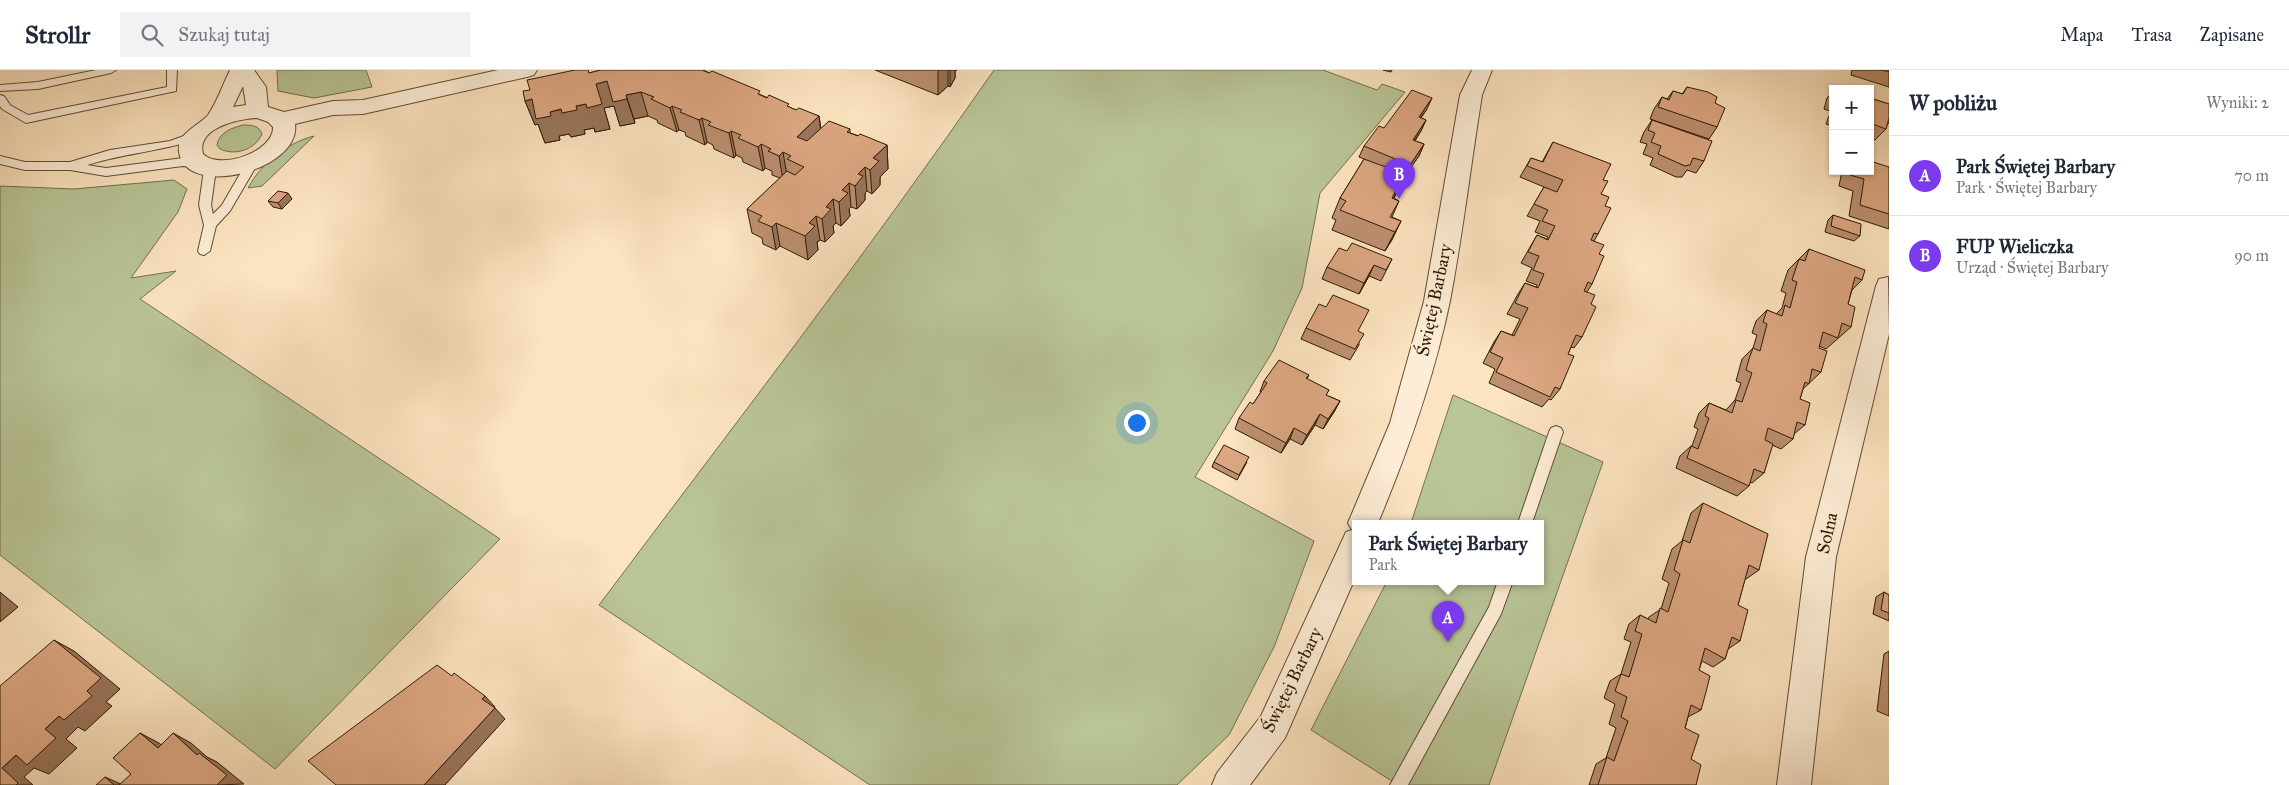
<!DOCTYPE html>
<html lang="pl">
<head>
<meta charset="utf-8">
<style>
  :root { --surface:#fff; --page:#f2f2f3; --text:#1f2937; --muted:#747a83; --line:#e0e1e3; --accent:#7c3aed }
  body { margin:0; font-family:"IM FELL Great Primer",serif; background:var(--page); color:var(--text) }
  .controls { position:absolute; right:15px; top:15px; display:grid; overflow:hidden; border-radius:0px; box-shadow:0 1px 4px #0004 }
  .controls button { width:45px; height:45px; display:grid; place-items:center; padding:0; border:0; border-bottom:1px solid var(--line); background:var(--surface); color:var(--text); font:25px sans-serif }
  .you { position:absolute; left:1136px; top:352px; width:18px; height:18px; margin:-12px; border:4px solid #fff; border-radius:50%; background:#1a73e8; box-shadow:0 0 0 8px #1a73e833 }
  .badge { display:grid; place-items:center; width:32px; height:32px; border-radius:50%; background:var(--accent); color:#fff; font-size:16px; font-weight:700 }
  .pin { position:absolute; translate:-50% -41px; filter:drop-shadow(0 1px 2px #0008) }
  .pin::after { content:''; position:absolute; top:26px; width:18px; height:15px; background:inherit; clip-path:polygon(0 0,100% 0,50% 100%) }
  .popup { position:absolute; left:1352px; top:450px; width:192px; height:65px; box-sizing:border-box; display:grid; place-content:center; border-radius:0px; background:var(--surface); filter:drop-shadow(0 1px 4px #0005); font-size:16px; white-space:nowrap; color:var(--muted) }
  .popup b { font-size:19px; color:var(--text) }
  .popup::after { content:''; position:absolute; left:50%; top:100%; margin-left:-10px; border:10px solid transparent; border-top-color:var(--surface) }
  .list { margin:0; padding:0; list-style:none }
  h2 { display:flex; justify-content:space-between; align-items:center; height:65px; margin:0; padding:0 20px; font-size:21px }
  h2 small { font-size:16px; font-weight:400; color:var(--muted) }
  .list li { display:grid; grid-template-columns:32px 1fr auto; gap:15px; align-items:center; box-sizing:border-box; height:80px; padding:0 20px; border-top:1px solid var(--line) }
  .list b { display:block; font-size:19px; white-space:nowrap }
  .list p { margin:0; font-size:16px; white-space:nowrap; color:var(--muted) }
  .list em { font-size:16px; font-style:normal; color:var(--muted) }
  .icon { flex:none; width:28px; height:28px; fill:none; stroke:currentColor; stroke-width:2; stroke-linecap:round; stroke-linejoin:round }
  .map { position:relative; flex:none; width:1889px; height:715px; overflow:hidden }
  header { display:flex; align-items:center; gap:30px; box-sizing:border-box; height:70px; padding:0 25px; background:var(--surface); border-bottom:1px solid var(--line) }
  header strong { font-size:24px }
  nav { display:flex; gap:28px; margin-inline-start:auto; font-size:18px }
  .search { width:350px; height:45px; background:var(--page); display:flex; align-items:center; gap:12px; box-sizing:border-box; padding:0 18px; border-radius:0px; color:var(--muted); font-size:19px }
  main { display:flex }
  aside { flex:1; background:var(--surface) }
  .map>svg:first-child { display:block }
</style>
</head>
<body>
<header>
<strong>Strollr</strong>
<div class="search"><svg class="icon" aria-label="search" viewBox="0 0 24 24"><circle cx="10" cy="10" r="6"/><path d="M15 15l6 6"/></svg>Szukaj tutaj</div>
<nav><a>Mapa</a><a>Trasa</a><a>Zapisane</a></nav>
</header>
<main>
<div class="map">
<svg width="1889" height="715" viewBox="0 0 1889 715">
  <rect width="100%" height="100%" fill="#fce4c0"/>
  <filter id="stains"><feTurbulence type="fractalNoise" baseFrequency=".004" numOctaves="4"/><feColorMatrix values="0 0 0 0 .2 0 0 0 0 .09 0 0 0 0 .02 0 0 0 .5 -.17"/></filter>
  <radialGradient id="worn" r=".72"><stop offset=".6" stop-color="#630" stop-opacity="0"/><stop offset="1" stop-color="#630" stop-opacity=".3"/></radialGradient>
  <g fill="#b9c597" stroke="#73704e">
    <path d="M277 0H366L372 17 314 28 278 21Z"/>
    <path d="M994 0H1323L1377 20 1382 14 1405 22 1320 123 1302 218 1273 281 1195 407 1314 471 1274 577 1229 665 1177 715H870L599 535C732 358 868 182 994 0Z"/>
    <path d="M243 55C251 55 259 55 262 64 255 80 235 86 220 79L217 75C219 62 232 58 243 55Z"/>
    <path d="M314 66 262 116 248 118C262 92 287 73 314 66Z"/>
    <path d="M174 110 187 119 178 142 131 208 176 201 140 229 500 469 275 699 0 485V116L74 119Z"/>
    <path d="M1453 325 1603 392 1489 715H1398L1311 660 1387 511H1540V453H1411Z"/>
  </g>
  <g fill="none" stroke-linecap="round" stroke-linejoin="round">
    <g stroke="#614d33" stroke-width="2">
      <g id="service">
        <path d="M96 0H116L111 3 38 19 0 21V15L38 12Z"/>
        <path d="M167 0H177L176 21 26 53 2 39 0 36V25L4 26 10 35 28 45 167 17Z"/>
        <path d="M197 61 201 62 203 65 201 68C164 81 125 83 87 95L106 98 183 88 200 90 202 93 196 97 183 96 106 106 70 100H25L0 94V86L25 92H70L110 80 170 71Z"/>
        <path d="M252 89 258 93 230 141 216 156 210 181 204 185 200 184 198 181 204 155 199 135 204 99 210 95 216 99 211 135 213 144 222 135 248 90Z"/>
        <path d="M1556 356 1561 358 1563 362 1532 453H1518L1549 362 1551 358Z"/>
        <path d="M1498 511H1513L1501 544 1408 715H1390L1489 537Z"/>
      </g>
    </g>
    <g stroke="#614d33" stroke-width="2">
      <g id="minor">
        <path d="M1472 0H1492L1482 25C1471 93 1463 163 1450 231 1434 308 1408 381 1378 453H1356V506L1285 668 1250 715H1212L1217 703 1261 646 1346 462 1352 460 1348 453 1390 353 1424 231 1460 25Z"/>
        <path d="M1888 207 1889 264 1836 487 1811 715H1777L1806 487 1876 216 1879 209Z"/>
      </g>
    </g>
    <g stroke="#614d33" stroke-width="2">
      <path id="tertiary" d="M230 0H254L266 17 268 37 284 42 333 31 363 30 498 0H537L534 5 527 7 363 44 333 45 295 54C302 100 186 130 179 82 176 63 200 55 208 45 217 32 223 14 230 0ZM243 16 246 35 233 37ZM257 48 268 52 273 57C274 81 221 101 203 84 196 58 238 49 257 48Z"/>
    </g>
    <use href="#service" fill="#fdedd6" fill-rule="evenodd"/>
    <use href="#minor" fill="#fdedd6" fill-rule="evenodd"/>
    <use href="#tertiary" fill="#fdedd6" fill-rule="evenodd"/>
  </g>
  <g fill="#bd9070" stroke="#2d1b04">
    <path d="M601 0H703L796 40 819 46 821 59H850V63L887 75 888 99 880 107V115L872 124 867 121 865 123V130L857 139 851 137 849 139 850 146 841 156 836 153 833 156 834 163 825 172 820 170 817 172 818 180 808 190 780 176 776 180 763 174 762 168 752 163 747 139 780 108 772 105V101L765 98 763 101 743 92 742 88 736 85 734 88 714 79 713 75 707 72 705 75 686 66 685 62 679 60 677 62 658 53 657 50 648 46 634 49 635 53 620 56 614 36 604 38 610 59 595 62 594 58 584 60 585 64 571 67 569 64 559 66 560 70 545 73 538 54 535 55 525 31 530 20 589 3Z"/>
    <path d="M875 0H957L955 1V8L950 17 948 16 938 25Z"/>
    <path d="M1383 0H1392L1391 2Z"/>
    <path d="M1852 0H1889V17L1851 5Z"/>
    <path d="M1687 17 1715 33 1717 57 1709 69 1650 49 1654 39 1662 27 1667 29 1673 21 1682 24Z"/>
    <path d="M1833 22V56L1826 54 1829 46 1833 42 1824 39 1827 28Z"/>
    <path d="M1870 28 1889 34V53L1887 55 1886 59 1875 70 1870 68Z"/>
    <path d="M1427 39 1421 48 1426 50 1421 61 1415 71 1424 74 1419 86 1404 106 1394 128 1399 131 1392 147 1401 151 1385 181 1332 160 1336 150 1332 148 1340 128 1364 89 1359 87 1364 76 1384 58Z"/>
    <path d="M1652 50 1704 91 1696 103 1687 100 1682 107H1676L1650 95 1653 88 1643 84 1647 74 1640 72 1644 62Z"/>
    <path d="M1553 72 1603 110 1601 124 1605 136 1598 164 1594 171 1599 184 1592 214 1587 222 1591 234 1582 267 1574 278 1571 277 1568 284 1560 319 1551 330 1549 329 1542 337 1489 313 1495 299 1483 293 1494 272 1501 261 1512 265 1520 249 1507 244 1518 224 1525 213 1536 217 1537 215 1526 211 1532 198 1521 193 1537 165 1547 169 1548 167 1535 162 1540 151 1527 146 1544 117 1520 107 1531 88 1542 92Z"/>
    <path d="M1889 97V159L1849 146 1853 121 1839 116 1842 101H1870Z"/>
    <path d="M292 129 282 139 273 137 268 131Z"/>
    <path d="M1833 145 1860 166 1854 171 1825 162 1828 150Z"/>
    <path d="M1809 179 1862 210 1852 220 1848 234 1851 257 1826 279 1819 276 1821 302 1803 319 1800 329 1805 355 1794 364 1793 369 1781 379 1772 375 1764 403 1752 413 1750 412 1749 416 1737 426 1676 398 1680 386 1691 376H1692L1698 359 1694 357 1699 343 1709 333 1726 340 1735 330 1741 313 1736 311 1742 289 1753 278 1757 265 1752 263 1756 251 1767 240 1776 244 1782 238 1786 223 1781 221 1788 200Z"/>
    <path d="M1347 181 1392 189 1381 211 1369 206 1359 224 1322 209 1327 197Z"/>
    <path d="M1306 258 1358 261 1359 275 1350 290 1301 269Z"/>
    <path d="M1309 305 1307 309 1329 320 1326 325 1340 331 1334 342 1323 359 1315 355 1302 375 1290 369 1281 383 1235 359 1239 348 1253 334 1261 322H1260L1264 311Z"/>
    <path d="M1214 392H1247L1237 410 1212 397Z"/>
    <path d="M1703 433 1759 500 1746 509H1745L1738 535 1740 571 1728 579 1725 589 1713 597 1702 591 1699 600 1701 640 1688 647 1685 658 1696 715H1589L1596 694 1606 688 1616 658 1609 654 1615 634 1604 628 1610 611 1621 604 1631 572 1624 569 1629 554 1640 545 1648 549 1649 547 1661 539 1669 513 1662 509 1672 479 1682 471 1691 443Z"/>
    <path d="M1884 522 1889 525V551L1873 544 1876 527Z"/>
    <path d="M1889 581V646L1877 641 1884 584Z"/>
  </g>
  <g fill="#9a755b" stroke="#2d1b04">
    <path d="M939 0H948V16L938 25V1Z"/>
    <path d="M950 0H957L955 1V8L950 17Z"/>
    <path d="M607 11 627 29 635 53 620 56 614 36 604 38 610 59 595 62 594 58 584 60 585 64 571 67 569 64 559 66 560 70 545 73 538 54 535 55 525 31 532 29 550 42 586 34 596 14Z"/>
    <path d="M641 22 648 46 634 49 626 25Z"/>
    <path d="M1432 28 1427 39 1413 58 1419 47Z"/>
    <path d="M672 36 679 60 677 62 670 38Z"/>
    <path d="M819 46 822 71 801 91 797 67Z"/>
    <path d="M702 48 707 72 705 75 699 50Z"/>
    <path d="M1426 50 1421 61 1407 81 1413 70Z"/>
    <path d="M731 61 736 85 734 88 729 63Z"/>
    <path d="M761 74 765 98 763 101 758 77Z"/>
    <path d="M1424 74 1419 86 1405 106 1410 95Z"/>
    <path d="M887 75 888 99 880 107V115L872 124 870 100 873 88Z"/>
    <path d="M783 82 787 106 783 110 779 86Z"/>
    <path d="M865 97 867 121 865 123V130L857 139 855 116 858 104Z"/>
    <path d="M1405 104 1396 124 1383 147 1392 128Z"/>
    <path d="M849 113 851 137 849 139 850 146 841 156 839 132 842 120Z"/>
    <path d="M288 123 292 129 282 139 278 133Z"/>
    <path d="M833 129 836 153 833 156 834 163 825 172 822 149 826 137Z"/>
    <path d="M816 146 820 170 817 172 818 180 808 190 805 166 809 153Z"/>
    <path d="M1401 151 1392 170 1385 181 1395 162Z"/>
    <path d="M776 153 780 176 776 180 772 157Z"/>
    <path d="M1374 195 1369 206 1359 224 1364 213Z"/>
    <path d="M1340 331 1334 342 1323 359 1328 349Z"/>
    <path d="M1320 344 1315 355 1302 375 1307 365Z"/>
    <path d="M1294 358 1290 369 1281 383 1286 373Z"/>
    <path d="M0 522 18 537 0 552Z"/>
    <path d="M54 570 74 581 120 619 106 632 112 636 85 661 78 657 66 669 77 678 49 704 34 698 24 707 33 715H16L2 698 87 621Z"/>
    <path d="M485 626 495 637 493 640 482 629Z"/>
    <path d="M495 638 505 649 445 715H424Z"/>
    <path d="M140 663 159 673 177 687 158 678Z"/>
    <path d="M173 663 191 673 207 687 217 692 244 714 217 715 197 685Z"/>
    <path d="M105 707 123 715H114Z"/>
  </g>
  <g fill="#dca782" stroke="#2d1b04">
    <path d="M575 0H588L589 3 601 0H702L709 3 712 1 760 21 758 24 767 28 769 25 789 34 787 36 796 40 799 38 819 46 797 67 807 71 829 51 850 59 847 62 858 66 860 64 887 75 873 88 879 91 870 100 865 97 858 104 863 106 855 116 849 113 842 120 848 123 839 132 833 129 826 137 831 139 822 149 816 146 809 153 815 156 805 166 776 153 772 157 758 151 762 146 747 139 787 101 795 105 804 97 787 89 791 86 783 82 779 86 768 81 771 79 761 74 758 77 738 68 741 65 731 61 729 63 708 55 711 52 702 48 699 50 680 42 682 40 672 36 670 38 651 29 654 27 641 22 626 25 627 29 613 32 607 11 596 14 602 34 587 38 586 34 576 36 577 40 562 43 561 39 550 42 551 46 536 49 532 29 525 31 523 21 530 20 527 10Z"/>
    <path d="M1881 0H1889V2Z"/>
    <path d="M1687 17 1708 22 1717 27 1715 33 1725 38 1717 57 1658 37 1662 27 1669 30 1673 21 1683 24Z"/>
    <path d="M1412 20 1432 28 1419 47 1426 50 1413 70 1424 74 1410 95 1364 76 1379 56 1384 58Z"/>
    <path d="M1870 28 1889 34V48L1886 59 1870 53Z"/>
    <path d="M1652 50 1712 71 1704 91 1693 88 1690 95 1685 96 1658 84 1661 76 1651 72 1655 63 1648 60Z"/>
    <path d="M1553 72 1611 94 1603 110 1608 111 1601 124 1609 127 1605 136 1611 138 1598 164 1594 163 1591 170 1604 175 1599 184 1604 186 1592 214 1588 212 1584 221 1595 225 1591 234 1596 237 1582 267 1576 265 1568 284 1574 286 1560 319 1555 317 1550 327 1496 302 1503 288 1490 282 1501 261 1514 266 1528 238 1515 233 1525 213 1538 218 1544 204 1533 200 1539 186 1528 182 1537 165 1548 170 1555 156 1542 151 1548 140 1534 134 1544 117 1557 122 1563 110 1527 96 1531 88 1543 92Z"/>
    <path d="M1364 89 1405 104 1392 128 1399 131 1390 147 1401 151 1395 162 1340 140 1346 131 1340 128Z"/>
    <path d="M1870 91 1889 97V144L1860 135 1864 109 1850 105V101H1870Z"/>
    <path d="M278 121 288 123 278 133 268 131Z"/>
    <path d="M1833 145 1861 154 1860 166 1831 156Z"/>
    <path d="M1352 173 1392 189 1386 200 1374 195 1364 213 1327 197 1339 178 1347 181Z"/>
    <path d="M1809 179 1865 200 1862 210 1855 207 1848 234 1855 237 1851 257 1842 253 1838 268 1823 262 1819 278 1827 281 1821 302 1812 299 1809 314 1805 312 1800 329 1810 333 1805 355 1797 352 1793 369 1768 358 1765 370 1773 374 1764 403 1754 399 1749 416 1687 388 1691 376 1698 379 1709 348 1705 346 1709 333 1732 343 1736 330 1742 332 1752 303 1746 300 1749 289 1753 278 1760 281 1767 254 1763 252 1767 240 1782 246 1785 235 1790 238 1797 212 1792 210 1799 189 1805 191Z"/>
    <path d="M1333 225 1369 240 1358 261 1364 264 1355 279 1306 258 1319 234 1326 237Z"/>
    <path d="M1279 290 1309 305 1306 308 1329 320 1326 325 1340 331 1328 349 1320 344 1307 365 1294 358 1286 373 1239 348 1250 332 1253 334 1267 313 1264 311Z"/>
    <path d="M1224 375 1249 387 1239 405 1214 392Z"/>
    <path d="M1703 433 1768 464 1759 500 1749 495 1738 535 1748 540 1740 571 1732 567 1725 589 1705 578 1699 600 1710 606 1706 622 1701 640 1691 635 1685 658 1699 665 1691 689 1701 695 1696 715H1598L1607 687 1614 691 1628 651 1621 647 1627 627 1615 621 1621 604 1629 607 1642 564 1635 561 1640 545 1656 553 1660 538 1668 542 1680 504 1674 500 1683 470 1690 473Z"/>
    <path d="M1884 522 1889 525V543L1881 540Z"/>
    <path d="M54 570 101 608 87 621 92 626 64 650 59 646 45 659 56 668 27 695 16 685 2 698 18 713 16 715H0V616Z"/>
    <path d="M437 595 452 606 454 603 485 626 482 629 495 638 424 715H336L308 691Z"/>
    <path d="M140 663 158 678 173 663 197 685 199 683 227 705 217 715H119L131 704 113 688Z"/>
    <path d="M105 707 114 715H96Z"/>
  </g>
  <g text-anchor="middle" stroke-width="4.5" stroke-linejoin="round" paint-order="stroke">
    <g font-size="18" fill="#2d1b04" stroke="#fdedd6">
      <text transform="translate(1434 230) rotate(-78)" y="6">Świętej Barbary</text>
      <text transform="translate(1827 463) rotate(-77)" y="6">Solna</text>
      <text transform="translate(1292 610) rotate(-64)" y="6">Świętej Barbary</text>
    </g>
  </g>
  <rect width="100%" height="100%" filter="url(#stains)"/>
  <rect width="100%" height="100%" fill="url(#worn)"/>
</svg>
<div class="controls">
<button>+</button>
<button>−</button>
</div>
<div class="you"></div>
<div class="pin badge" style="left:1448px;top:572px">A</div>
<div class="popup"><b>Park Świętej Barbary</b>Park</div>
<div class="pin badge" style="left:1399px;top:129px">B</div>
</div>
<aside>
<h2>W pobliżu<small>Wyniki: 2</small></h2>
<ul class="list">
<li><span class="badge">A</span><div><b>Park Świętej Barbary</b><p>Park · Świętej Barbary</p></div><em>70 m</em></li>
<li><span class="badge">B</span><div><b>FUP Wieliczka</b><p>Urząd · Świętej Barbary</p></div><em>90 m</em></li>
</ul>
</aside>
</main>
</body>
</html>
